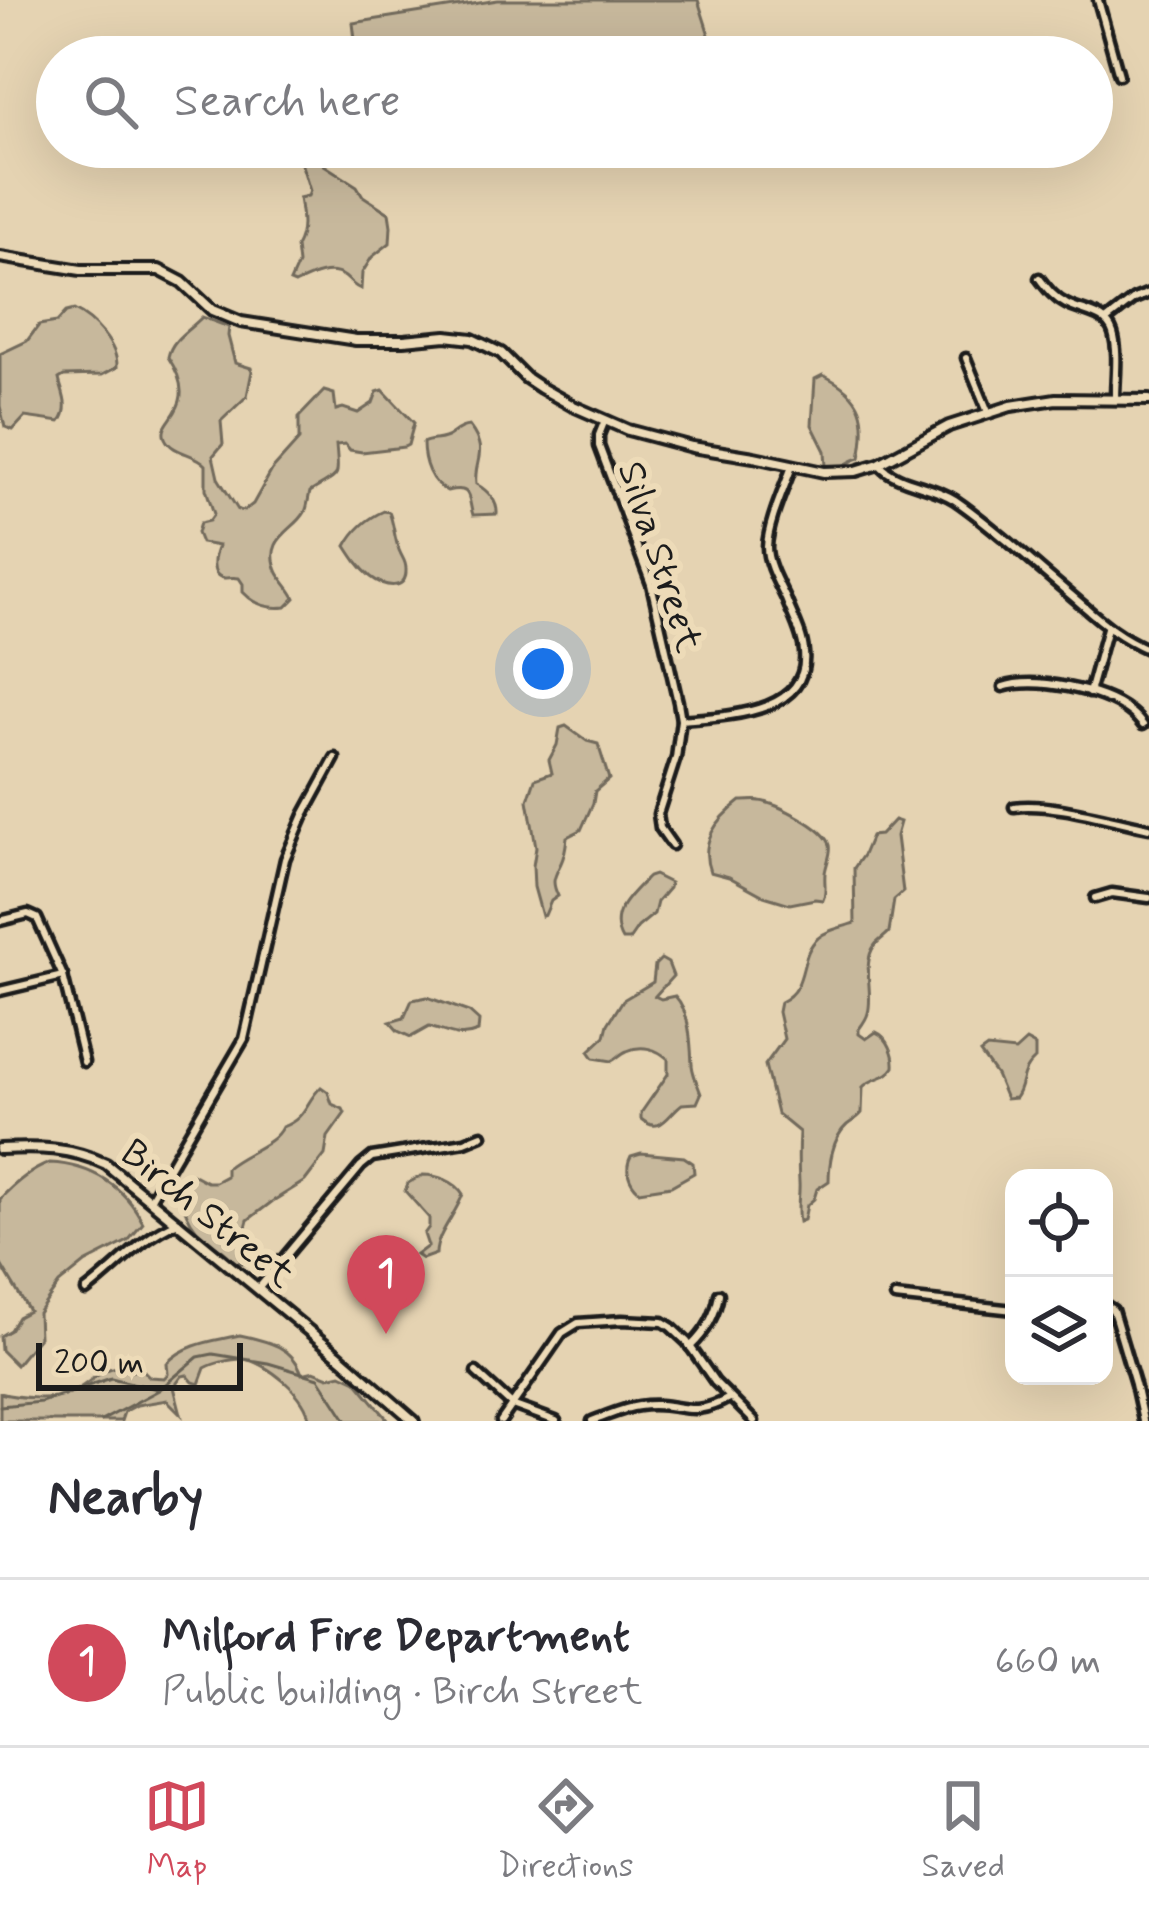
<!DOCTYPE html>
<html lang="en">
<head>
<meta charset="utf-8">
<style>
  :root { --surface:#fff; --page:#f2f2f3; --text:#2b2b33; --muted:#7c7c81; --line:#e1e1e2; --accent:#d1495b }
  body { margin:0; font-family:Mynerve,sans-serif; background:var(--page); color:var(--text) }
  .controls { position:absolute; right:36px; bottom:36px; display:grid; overflow:hidden; border-radius:24px; box-shadow:0 12px 48px #0002 }
  .controls button { width:108px; height:108px; display:grid; place-items:center; padding:0; border:0; border-bottom:3px solid var(--line); background:var(--surface); color:var(--text); font:60px sans-serif }
  .scale { position:absolute; left:36px; bottom:30px; width:207px; box-sizing:border-box; padding-left:12px; border:6px solid #1c1c1c; border-top:0; font-size:33px; line-height:42px; white-space:nowrap; color:#1c1c1c; -webkit-text-stroke:9px #eddbb8; paint-order:stroke }
  .you { position:absolute; left:543px; top:669px; width:42px; height:42px; margin:-30px; border:9px solid #fff; border-radius:50%; background:#1a73e8; box-shadow:0 0 0 18px #1a73e833 }
  .badge { display:grid; place-items:center; width:78px; height:78px; border-radius:50%; background:var(--accent); color:#fff; font-size:39px; font-weight:700 }
  .pin { position:absolute; translate:-50% -99px; filter:drop-shadow(0 3px 6px #0008) }
  .pin::after { content:''; position:absolute; top:63px; width:42px; height:36px; background:inherit; clip-path:polygon(0 0,100% 0,50% 100%) }
  .list { margin:0; padding:0; list-style:none }
  h2 { display:flex; justify-content:space-between; align-items:center; height:156px; margin:0; padding:0 48px; font-size:51px }
  h2 small { font-size:39px; font-weight:400; color:var(--muted) }
  .list li { display:grid; grid-template-columns:78px 1fr auto; gap:36px; align-items:center; box-sizing:border-box; height:168px; padding:0 48px; border-top:3px solid var(--line) }
  .list b { display:block; font-size:45px; white-space:nowrap }
  .list p { margin:0; font-size:39px; white-space:nowrap; color:var(--muted) }
  .list em { font-size:39px; font-style:normal; color:var(--muted) }
  .icon { flex:none; width:66px; height:66px; fill:none; stroke:currentColor; stroke-width:2; stroke-linecap:round; stroke-linejoin:round }
  .map { position:relative; flex:none; width:1149px; height:1421px; overflow:hidden }
  .search { position:absolute; background:var(--surface); box-shadow:0 12px 48px #0002; left:36px; right:36px; top:36px; height:132px; display:flex; align-items:center; gap:30px; box-sizing:border-box; padding:0 42px; border-radius:66px; color:var(--muted); font-size:45px }
  .sheet { height:324px; background:var(--surface) }
  nav { display:flex; justify-content:space-around; align-items:center; box-sizing:border-box; height:168px; border-top:3px solid var(--line); background:var(--surface); font-size:33px; color:var(--muted) }
  nav a { display:grid; justify-items:center; gap:6px }
  nav .on { color:var(--accent) }
  .map>svg:first-child { display:block }
</style>
</head>
<body>
<div class="map">
<svg width="1149" height="1421" viewBox="0 0 1149 1421">
  <rect width="100%" height="100%" fill="#e5d3b2"/>
  <filter id="ink" filterUnits="userSpaceOnUse"><feTurbulence type="fractalNoise" baseFrequency=".00833" numOctaves="2"/><feDisplacementMap in="SourceGraphic" scale="24" xChannelSelector="R" yChannelSelector="G"/><feConvolveMatrix kernelMatrix="1 2 1 2 8 2 1 2 1" color-interpolation-filters="sRGB"/></filter>
  <g filter="url(#ink)">
    <g fill="#c7b89c" stroke="#726a5c" stroke-width="3">
      <path d="M498 0H698L716 57H357L353 23Z"/>
      <path d="M300 147H314L324 165 357 186 363 196 389 213 391 226 390 243 372 257 362 273 361 289C354 287 350 281 345 277 329 266 309 277 295 284L290 282 298 264 296 247C305 231 302 216 299 198L308 196 310 191 300 159Z"/>
      <path d="M74 310C93 319 118 345 117 367L102 375 64 376 59 379C62 393 71 408 60 422L25 417 13 430 5 427 0 406V354L27 341 39 325 57 322 66 312Z"/>
      <path d="M202 317 229 327 228 336 235 363 251 368 252 371 247 396 221 421 223 444 213 456 218 478 238 510 244 511 253 504 272 470 299 440V417L324 391 334 394 336 410 343 408 358 413 373 403 377 392 383 390 414 423 408 445 404 447 362 452 350 450 345 444 336 445C339 482 341 472 310 492 308 499 308 506 305 512 295 531 262 538 278 573 283 582 291 589 295 598L286 607C270 609 255 605 243 592V584L239 578C234 577 229 578 224 578 209 576 214 555 218 546L201 543 197 533 200 523 209 521 214 514 206 489V465C196 453 172 454 165 438 156 419 203 410 168 357 172 338 190 330 202 317Z"/>
      <path d="M823 375C864 395 868 418 860 458 847 461 841 471 826 467L825 451 812 425 815 379Z"/>
      <path d="M469 426C490 453 473 460 476 484 487 490 498 501 497 514L473 515C467 498 474 485 447 491 430 483 423 462 423 443 430 439 437 441 444 438 454 435 456 427 469 426Z"/>
      <path d="M384 511 389 512C394 524 394 538 399 550 402 558 406 561 406 569 407 592 384 587 371 577 360 568 353 557 346 546 355 529 368 518 384 511Z"/>
      <path d="M566 726 587 741 598 744 609 779 595 791 593 803 581 830 567 837C566 846 565 855 561 863 554 878 551 881 558 896L551 901 545 915 542 916 534 887 533 866 536 847 528 800 535 779 552 773 549 760 557 745 560 728Z"/>
      <path d="M741 801C743 801 757 800 760 801 776 803 826 828 830 845 832 853 826 864 825 873 824 884 827 891 823 900L815 899 790 904 764 896 729 877 710 872C699 842 716 820 741 801Z"/>
      <path d="M894 820 900 822 896 836 903 892 894 900 889 932C885 937 879 940 875 945 861 963 874 993 868 1013 867 1018 862 1025 859 1029V1034L866 1039 876 1032C888 1037 895 1054 894 1067 887 1079 872 1077 863 1087L862 1113C858 1118 852 1121 847 1125 832 1138 829 1165 829 1181L817 1189 814 1199 807 1205 804 1220 799 1222C796 1208 800 1196 799 1182 798 1165 798 1149 799 1132L777 1114 765 1065 784 1039 778 1012 780 1002C810 988 797 956 818 938 828 929 844 927 855 923L854 868 863 855 871 836 880 835Z"/>
      <path d="M654 875 670 883 669 888 657 902 654 914 638 927 629 940H622C607 914 630 895 648 877Z"/>
      <path d="M661 959 668 963 673 976 655 996 661 999 675 996C690 1011 691 1044 692 1065 693 1075 698 1085 701 1094L697 1103 682 1104C668 1114 661 1136 641 1119V1113L668 1074V1059C657 1049 642 1044 627 1051 621 1053 618 1058 612 1061L594 1058 589 1051 605 1036 608 1024 623 1000 653 982 655 965Z"/>
      <path d="M427 997 469 1012 479 1021 478 1032C459 1040 447 1032 429 1027L411 1037 398 1031 390 1022 404 1018 412 1000Z"/>
      <path d="M1026 1041 1035 1046V1059C1018 1074 1025 1084 1015 1098L1006 1099 996 1075 980 1053 987 1048 1015 1051Z"/>
      <path d="M321 1087 328 1092 332 1104 343 1109 345 1113 328 1137 325 1155 305 1181 273 1201 248 1220 245 1231 254 1250V1258L247 1264 234 1262C227 1252 221 1250 211 1243 190 1228 176 1202 185 1175L192 1174 207 1182H215L226 1176V1168C243 1153 274 1145 282 1127 307 1118 305 1102 321 1087Z"/>
      <path d="M641 1153 684 1157 693 1163 694 1173 671 1186 639 1191C629 1182 624 1169 631 1156Z"/>
      <path d="M50 1163C91 1165 125 1186 143 1223L128 1241 85 1263 59 1284 38 1313 39 1337 16 1365 1 1350 0 1336 10 1330 18 1317 29 1311 0 1263V1199C14 1184 30 1170 50 1163Z"/>
      <path d="M423 1175C437 1175 455 1181 463 1194 456 1214 436 1235 436 1254L422 1259 416 1255 428 1246 424 1234 429 1227V1218L405 1191 408 1183Z"/>
      <path d="M240 1335C267 1341 293 1346 302 1374L314 1371 329 1377 341 1374 356 1381 389 1421H309C310 1398 265 1360 242 1359 231 1359 214 1363 205 1368L199 1384 193 1382 187 1375 182 1376 174 1387 181 1414 167 1400 137 1405 124 1412 121 1421H0V1393C19 1398 53 1401 71 1393 94 1382 107 1358 133 1371L139 1366 150 1377 164 1378 168 1374 167 1363C186 1343 214 1341 240 1335Z"/>
    </g>
    <g fill="none" stroke-linecap="round" stroke-linejoin="round">
      <g stroke="#686254" stroke-width="3">
        <path d="M0 1406 41 1402 111 1378 157 1389"/>
        <path d="M101 1421 159 1390 198 1357 213 1354 268 1363 319 1378 347 1421"/>
      </g>
      <g stroke="#1c1c1c" stroke-width="15">
        <g id="minor">
          <path d="M1098 0 1119 75"/>
          <path d="M1039 278C1047 288 1054 298 1066 304 1082 313 1107 313 1113 333 1119 352 1115 379 1115 399"/>
          <path d="M1107 320 1134 299 1149 293"/>
          <path d="M966 358 988 412"/>
          <path d="M605 420 599 435V446L651 584 678 702 681 720 676 758 658 814 660 828 672 845"/>
          <path d="M879 464C897 485 931 484 955 500 993 526 1029 560 1065 590 1095 615 1112 634 1149 650"/>
          <path d="M1003 687C1033 676 1103 690 1129 711 1135 715 1139 720 1143 725"/>
          <path d="M1089 693 1107 628"/>
          <path d="M681 720C724 716 810 715 804 652 803 634 792 615 786 599 779 584 767 564 767 547 768 523 784 489 792 466"/>
          <path d="M1014 807C1048 801 1114 821 1149 828"/>
          <path d="M1095 898 1112 893 1149 898"/>
          <path d="M0 921 28 914 37 918 63 976 84 1062"/>
          <path d="M0 991 63 976"/>
          <path d="M150 1200 244 1039 285 859 304 815 335 758"/>
          <path d="M258 1289 361 1166 372 1157 465 1142 482 1135"/>
          <path d="M86 1291C118 1267 140 1238 178 1222"/>
          <path d="M895 1297 1014 1310"/>
          <path d="M1104 1304 1113 1310 1135 1384 1143 1421"/>
          <path d="M690 1347C705 1333 716 1314 719 1294"/>
          <path d="M476 1372 512 1405 556 1421"/>
          <path d="M501 1421 562 1333 578 1323 622 1320 663 1322 671 1327 687 1342 715 1382 754 1421"/>
          <path d="M592 1421C607 1416 623 1408 639 1406 680 1400 688 1421 729 1398"/>
        </g>
      </g>
      <g stroke="#1c1c1c" stroke-width="16">
        <g id="tertiary">
          <path d="M0 257 81 270H159L182 282 212 310 241 322 356 340H404L446 336 472 339 501 353 526 378 541 388 573 406 628 430 692 447 754 457 824 472 856 471 879 464 949 426 1011 406 1056 399 1149 400"/>
          <path d="M0 1149C39 1147 70 1147 106 1164L337 1354 414 1421"/>
        </g>
      </g>
      <use href="#minor" stroke="#eddbb8" stroke-width="6"/>
      <use href="#tertiary" stroke="#eddbb8" stroke-width="8"/>
    </g>
  </g>
  <g text-anchor="middle" stroke-width="12" stroke-linejoin="round" paint-order="stroke">
    <g font-size="39" fill="#1c1c1c" stroke="#eddbb8">
      <text transform="translate(662 556) rotate(72)" y="14">Silva Street</text>
      <text transform="translate(209 1212) rotate(39)" y="14">Birch Street</text>
    </g>
  </g>
</svg>
<div class="controls">
<button><svg class="icon" aria-label="locate" viewBox="0 0 24 24"><circle cx="12" cy="12" r="6"/><path d="M12 2v4M12 18v4M2 12h4M18 12h4"/></svg></button>
<button><svg class="icon" aria-label="layers" viewBox="0 0 24 24"><path d="M12 4l9 5-9 5-9-5zM3 14l9 5 9-5"/></svg></button>
</div>
<div class="scale">200 m</div>
<div class="you"></div>
<div class="pin badge" style="left:386px;top:1334px">1</div>
<div class="search"><svg class="icon" aria-label="search" viewBox="0 0 24 24"><circle cx="10" cy="10" r="6"/><path d="M15 15l6 6"/></svg>Search here</div>
</div>
<section class="sheet">
<h2>Nearby<small></small></h2>
<ul class="list">
<li><span class="badge">1</span><div><b>Milford Fire Department</b><p>Public building · Birch Street</p></div><em>660 m</em></li>
</ul>
</section>
<nav>
<a class="on"><svg class="icon" aria-label="map" viewBox="0 0 24 24"><path d="M3 6l6-2 6 2 6-2v14l-6 2-6-2-6 2zM9 4v14M15 6v14"/></svg>Map</a>
<a><svg class="icon" aria-label="directions" viewBox="0 0 24 24"><path d="M12 3l9 9-9 9-9-9zM9 14v-3h6M13 9l2 2-2 2"/></svg>Directions</a>
<a><svg class="icon" aria-label="saved" viewBox="0 0 24 24"><path d="M7 4h10v16l-5-4-5 4z"/></svg>Saved</a>
</nav>
</body>
</html>
